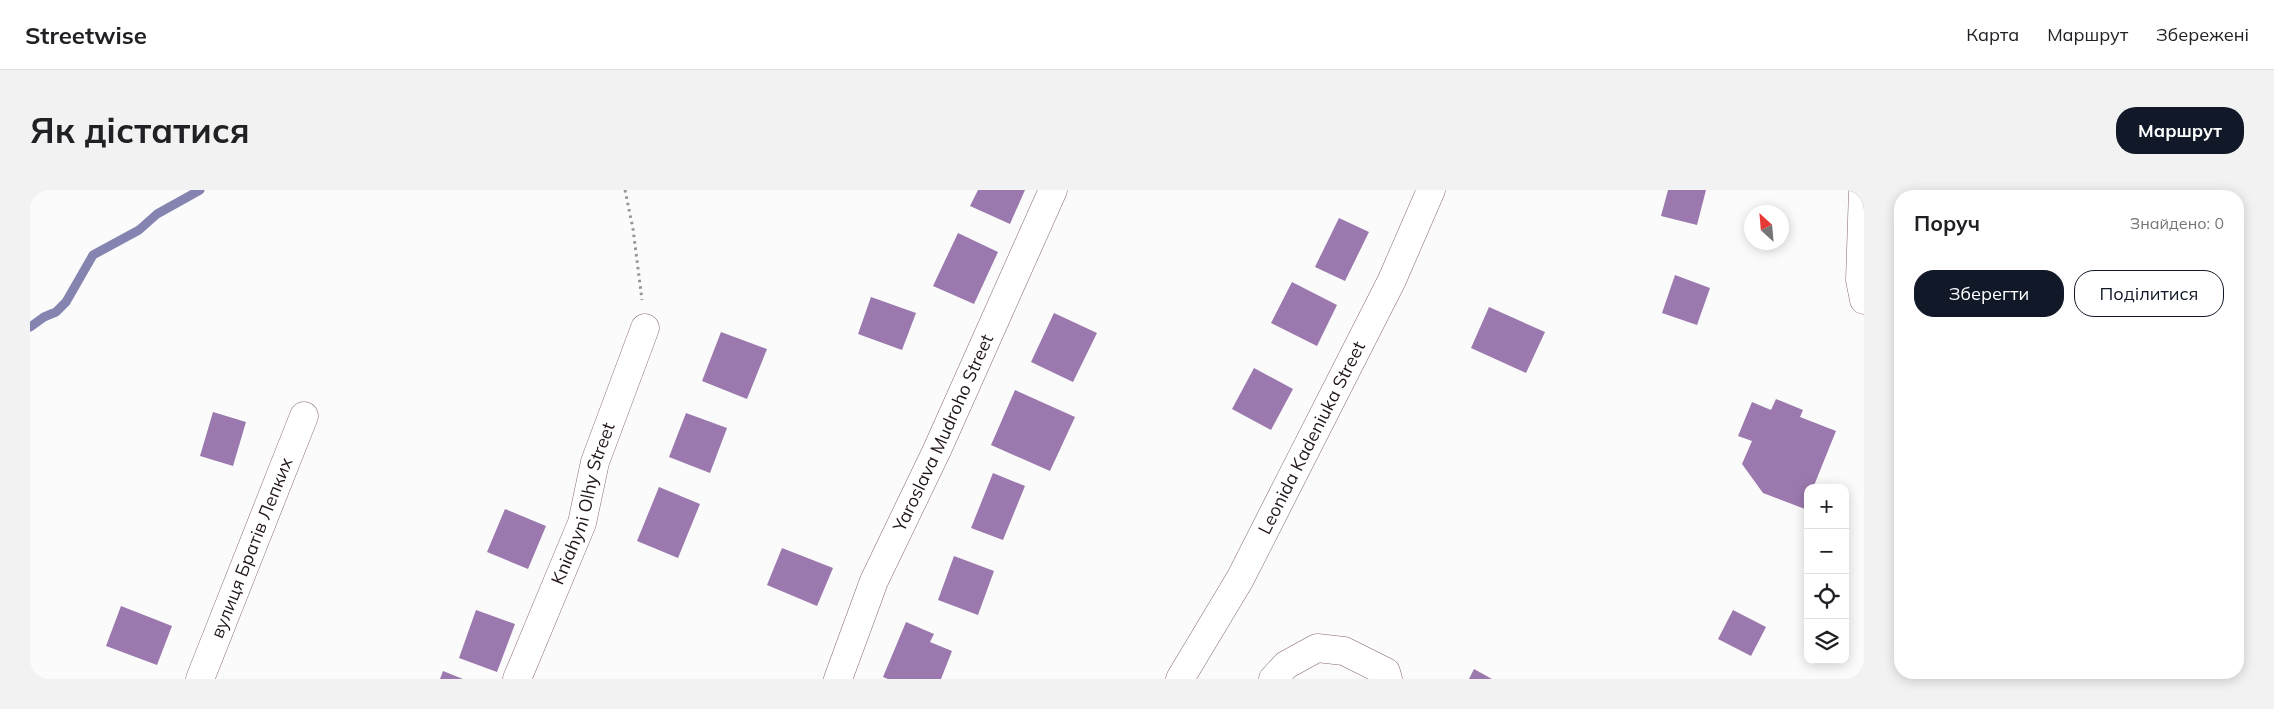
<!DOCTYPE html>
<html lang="uk">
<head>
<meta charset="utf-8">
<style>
  :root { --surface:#fff; --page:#f2f2f2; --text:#202124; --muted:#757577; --line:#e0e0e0; --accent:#111827 }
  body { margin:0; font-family:Mulish,sans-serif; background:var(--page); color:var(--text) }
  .controls { position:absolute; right:15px; bottom:15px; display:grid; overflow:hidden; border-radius:10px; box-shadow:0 2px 12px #0003 }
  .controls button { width:45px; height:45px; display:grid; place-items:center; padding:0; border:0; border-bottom:1px solid var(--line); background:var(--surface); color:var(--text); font:25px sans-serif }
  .compass { position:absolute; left:1714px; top:15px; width:45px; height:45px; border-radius:50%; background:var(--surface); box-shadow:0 2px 12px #0003; rotate:334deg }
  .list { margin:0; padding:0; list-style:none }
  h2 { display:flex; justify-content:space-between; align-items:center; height:65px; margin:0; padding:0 20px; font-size:21px }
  h2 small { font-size:16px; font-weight:400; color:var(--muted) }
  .actions { display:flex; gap:10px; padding:15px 20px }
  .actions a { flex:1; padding:11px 0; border:1px solid var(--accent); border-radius:20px; text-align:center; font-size:18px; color:var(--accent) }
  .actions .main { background:var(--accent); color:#fff }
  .icon { flex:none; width:28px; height:28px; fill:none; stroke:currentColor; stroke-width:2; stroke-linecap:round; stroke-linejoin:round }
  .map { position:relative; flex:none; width:1834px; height:489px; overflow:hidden; border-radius:20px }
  header { display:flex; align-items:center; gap:30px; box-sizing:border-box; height:70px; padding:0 25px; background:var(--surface); border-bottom:1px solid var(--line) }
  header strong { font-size:24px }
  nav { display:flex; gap:28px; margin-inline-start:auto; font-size:18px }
  .intro { display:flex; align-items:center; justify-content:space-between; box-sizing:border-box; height:120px; padding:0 30px }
  h1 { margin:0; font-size:35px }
  .button { padding:12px 22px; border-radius:20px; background:var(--accent); color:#fff; font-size:18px; font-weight:700 }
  main { display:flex; gap:30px; padding:0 30px }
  aside { flex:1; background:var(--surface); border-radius:20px; box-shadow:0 2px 12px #0003 }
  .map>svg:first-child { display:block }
</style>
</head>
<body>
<header>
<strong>Streetwise</strong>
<nav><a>Карта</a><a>Маршрут</a><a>Збережені</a></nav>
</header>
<div class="intro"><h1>Як дістатися</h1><a class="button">Маршрут</a></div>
<main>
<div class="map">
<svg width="1834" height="489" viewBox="0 0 1834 489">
  <rect width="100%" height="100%" fill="#fbfbfb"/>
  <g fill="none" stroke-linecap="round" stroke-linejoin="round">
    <path stroke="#8584b1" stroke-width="9" d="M0 137 14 127 26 122 36 112 63 65 109 40 127 24 170 0"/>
  </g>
  <g fill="#9b79ae">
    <path d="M948 0H995L980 34 940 16Z"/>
    <path d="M1638 0H1676L1667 35 1631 26Z"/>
    <path d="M1309 28 1339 42 1315 91 1285 77Z"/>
    <path d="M928 43 968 62 944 114 903 96Z"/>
    <path d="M1645 85 1680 98 1667 135 1632 123Z"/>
    <path d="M1262 92 1307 115 1287 156 1241 133Z"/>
    <path d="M841 107 886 123 872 160 828 144Z"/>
    <path d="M1459 117 1515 142 1496 183 1441 158Z"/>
    <path d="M1024 123 1067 143 1043 192 1001 172Z"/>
    <path d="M691 142 737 159 717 209 672 191Z"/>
    <path d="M1224 178 1263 199 1241 240 1202 219Z"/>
    <path d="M985 200 1045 227 1020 281 961 255Z"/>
    <path d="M1746 209 1773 220 1770 227 1806 241 1783 298H1778V311L1775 319 1733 303 1712 274 1722 251 1708 246 1722 212 1741 220Z"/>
    <path d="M183 222 216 232 203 276 170 266Z"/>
    <path d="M656 223 697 238 680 283 639 267Z"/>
    <path d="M963 283 995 296 973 350 941 338Z"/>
    <path d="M629 297 670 314 648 368 607 351Z"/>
    <path d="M475 319 516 336 498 379 457 362Z"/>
    <path d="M752 358 803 378 787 416 737 395Z"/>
    <path d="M924 366 964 381 948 425 908 410Z"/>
    <path d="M91 416 142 436 127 475 76 456Z"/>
    <path d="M446 420 485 434 467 482 429 468Z"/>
    <path d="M1703 420 1736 437 1721 466 1688 449Z"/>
    <path d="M876 432 904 444 900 452 922 461 911 489H858L853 487Z"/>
    <path d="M1444 479 1462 489H1439Z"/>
    <path d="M413 481 433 489H410Z"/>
  </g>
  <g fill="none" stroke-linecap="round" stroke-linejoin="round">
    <g stroke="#876677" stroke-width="29">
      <g id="minor">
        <path d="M1833 0 1830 90 1834 110"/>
        <path id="s1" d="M170 489 274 226"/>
        <path id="s2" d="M487 489 552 333 565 272 615 138"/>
        <path id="s3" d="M808 489 844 391 907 260 1023 0"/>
        <path id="s4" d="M1150 489 1210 389 1362 90 1401 0"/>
        <path d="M1243 489 1256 475 1287 458 1314 461 1356 482 1358 489"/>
      </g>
    </g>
    <path stroke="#999396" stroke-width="3" stroke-dasharray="2.5 4" stroke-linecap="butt" d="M595 0 603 39 612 110"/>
    <use href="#minor" stroke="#fff" stroke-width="28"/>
  </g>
  <g text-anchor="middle" stroke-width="5" stroke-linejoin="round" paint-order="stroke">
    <g font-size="18" fill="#22151c" stroke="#fff">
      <text dy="6" stroke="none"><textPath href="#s3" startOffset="268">Yaroslava Mudroho Street</textPath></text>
      <text dy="6" stroke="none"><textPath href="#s4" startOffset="275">Leonida Kadeniuka Street</textPath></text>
      <text dy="6" stroke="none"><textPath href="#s2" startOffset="188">Kniahyni Olhy Street</textPath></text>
      <text dy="6" stroke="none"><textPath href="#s1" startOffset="141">вулиця Братів Лепких</textPath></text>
    </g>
  </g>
</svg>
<div class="controls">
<button>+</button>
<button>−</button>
<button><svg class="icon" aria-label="locate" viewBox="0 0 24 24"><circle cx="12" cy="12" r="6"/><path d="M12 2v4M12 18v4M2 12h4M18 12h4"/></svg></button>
<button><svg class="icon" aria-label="layers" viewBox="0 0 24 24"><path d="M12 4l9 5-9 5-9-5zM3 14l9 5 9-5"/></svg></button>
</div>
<svg class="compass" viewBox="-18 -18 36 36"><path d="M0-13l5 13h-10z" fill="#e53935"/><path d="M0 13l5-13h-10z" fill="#757577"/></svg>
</div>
<aside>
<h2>Поруч<small>Знайдено: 0</small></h2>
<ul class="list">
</ul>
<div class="actions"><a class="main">Зберегти</a><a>Поділитися</a></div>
</aside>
</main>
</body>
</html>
